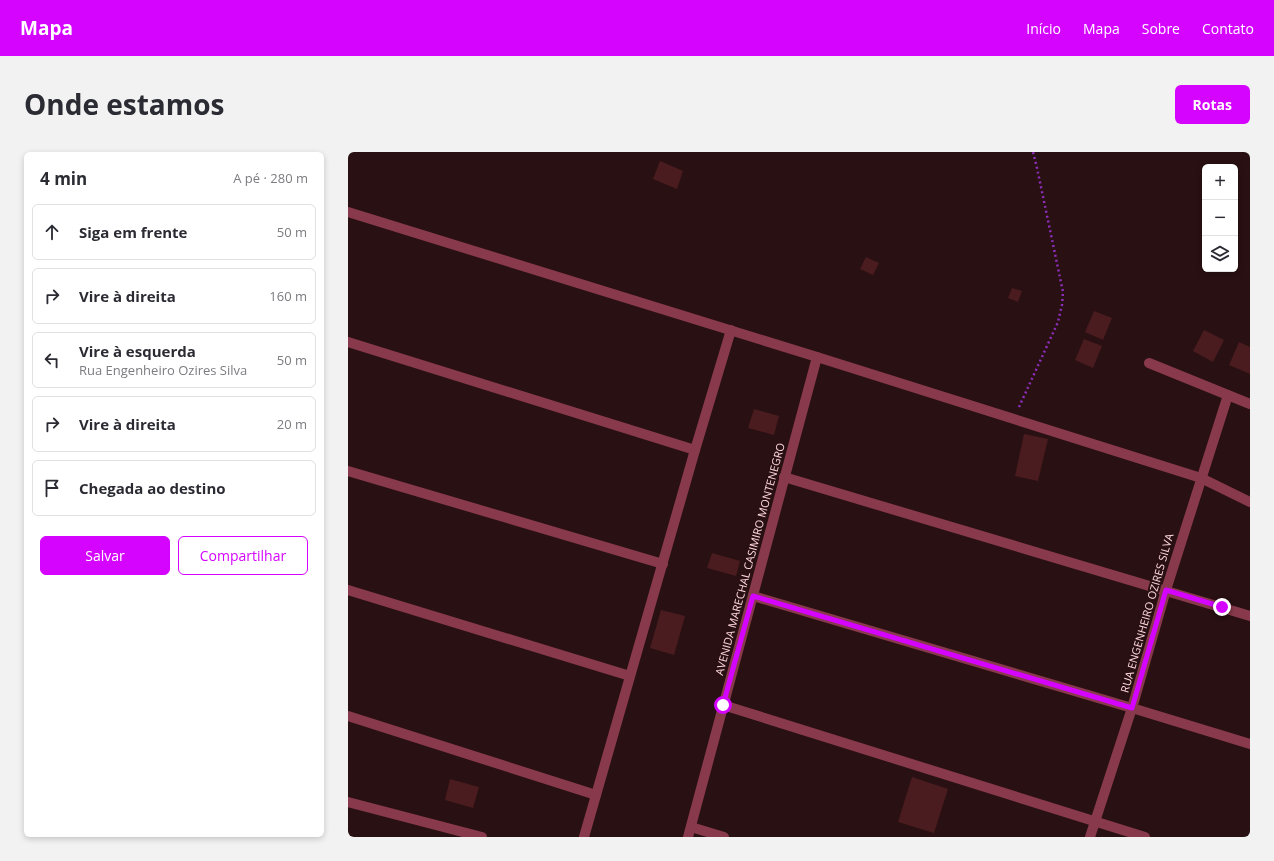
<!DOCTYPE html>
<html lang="pt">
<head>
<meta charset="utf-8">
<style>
  :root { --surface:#fff; --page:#f2f2f3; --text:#2b2b33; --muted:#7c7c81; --line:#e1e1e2; --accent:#d504ff }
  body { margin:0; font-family:"Open Sans",sans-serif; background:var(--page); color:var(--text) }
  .controls { position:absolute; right:12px; top:12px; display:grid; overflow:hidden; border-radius:6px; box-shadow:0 2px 6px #0003 }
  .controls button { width:36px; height:36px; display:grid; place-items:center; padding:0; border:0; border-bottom:1px solid var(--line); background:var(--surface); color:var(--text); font:20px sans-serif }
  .stop { position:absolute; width:12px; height:12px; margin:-9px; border:3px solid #d504ff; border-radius:50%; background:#fff }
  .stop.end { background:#d504ff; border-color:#fff; box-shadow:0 1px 4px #0008 }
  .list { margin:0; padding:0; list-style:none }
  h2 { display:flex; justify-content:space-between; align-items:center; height:52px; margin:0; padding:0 16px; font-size:17px }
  h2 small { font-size:13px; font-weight:400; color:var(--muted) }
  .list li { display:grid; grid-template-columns:26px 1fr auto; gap:12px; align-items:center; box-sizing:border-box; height:56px; margin:0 8px 8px; padding:0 8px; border:1px solid var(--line); border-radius:6px }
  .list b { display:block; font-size:15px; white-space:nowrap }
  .list p { margin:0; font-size:13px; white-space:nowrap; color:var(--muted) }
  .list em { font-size:13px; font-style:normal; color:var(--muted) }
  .actions { display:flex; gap:8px; padding:12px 16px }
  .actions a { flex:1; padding:9px 0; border:1px solid var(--accent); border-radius:6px; text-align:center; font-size:14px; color:var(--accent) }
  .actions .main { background:var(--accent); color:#fff }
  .icon { flex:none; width:22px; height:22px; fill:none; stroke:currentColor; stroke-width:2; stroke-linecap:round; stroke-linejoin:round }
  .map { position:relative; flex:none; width:902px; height:685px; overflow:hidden; border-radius:6px }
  header { display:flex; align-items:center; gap:24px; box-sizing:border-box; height:56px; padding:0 20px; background:var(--accent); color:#fff }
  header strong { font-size:19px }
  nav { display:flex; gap:22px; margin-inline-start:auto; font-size:14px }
  .intro { display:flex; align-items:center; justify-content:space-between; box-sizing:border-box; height:96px; padding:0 24px }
  h1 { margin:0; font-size:28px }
  .button { padding:10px 18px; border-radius:6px; background:var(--accent); color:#fff; font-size:14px; font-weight:700 }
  main { display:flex; gap:24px; padding:0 24px }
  aside { flex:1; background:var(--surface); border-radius:6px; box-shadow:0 2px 6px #0003 }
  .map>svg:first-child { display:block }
</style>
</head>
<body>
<header>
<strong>Mapa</strong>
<nav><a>Início</a><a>Mapa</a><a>Sobre</a><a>Contato</a></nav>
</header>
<div class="intro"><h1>Onde estamos</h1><a class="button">Rotas</a></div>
<main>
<aside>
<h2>4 min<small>A pé · 280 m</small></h2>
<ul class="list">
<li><svg class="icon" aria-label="ahead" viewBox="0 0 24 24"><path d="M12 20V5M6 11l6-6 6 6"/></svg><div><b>Siga em frente</b></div><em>50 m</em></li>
<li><svg class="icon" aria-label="right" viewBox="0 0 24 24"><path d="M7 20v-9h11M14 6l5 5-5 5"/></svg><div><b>Vire à direita</b></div><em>160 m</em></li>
<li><svg class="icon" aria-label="left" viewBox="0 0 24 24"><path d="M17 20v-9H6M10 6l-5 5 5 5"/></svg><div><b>Vire à esquerda</b><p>Rua Engenheiro Ozires Silva</p></div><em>50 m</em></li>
<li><svg class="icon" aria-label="right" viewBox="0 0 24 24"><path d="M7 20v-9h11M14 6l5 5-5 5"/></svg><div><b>Vire à direita</b></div><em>20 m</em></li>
<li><svg class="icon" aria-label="arrive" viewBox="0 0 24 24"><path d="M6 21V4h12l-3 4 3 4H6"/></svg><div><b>Chegada ao destino</b></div></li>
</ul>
<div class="actions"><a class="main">Salvar</a><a>Compartilhar</a></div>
</aside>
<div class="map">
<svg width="902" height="685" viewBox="0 0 902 685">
  <rect width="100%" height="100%" fill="#291012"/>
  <g fill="#4a1c1f">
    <path d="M312 9 335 19 329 37 305 27Z"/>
    <path d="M518 105 531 111 525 123 512 117Z"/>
    <path d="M664 136 674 139 670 150 660 146Z"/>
    <path d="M746 159 764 166 755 188 737 180Z"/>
    <path d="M856 178 876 188 865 210 845 199Z"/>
    <path d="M736 187 754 194 745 216 727 208Z"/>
    <path d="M891 190 902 195V222L881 213Z"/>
    <path d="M406 257 431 264 426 283 400 276Z"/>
    <path d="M676 282 700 287 690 329 667 324Z"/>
    <path d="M364 401 392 409 388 424 359 416Z"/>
    <path d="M313 458 337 464 326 503 302 496Z"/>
    <path d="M564 625 600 637 586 681 550 670Z"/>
    <path d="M102 627 131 635 125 656 97 648Z"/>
  </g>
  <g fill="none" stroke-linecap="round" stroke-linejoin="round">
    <path stroke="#8e2ebc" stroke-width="2.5" stroke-dasharray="2 3" stroke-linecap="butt" d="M671 255 710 170 714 153 715 140 689 16 685 0"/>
    <g stroke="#883a4c" stroke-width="10">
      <path d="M0 60 469 205 853 326 902 350"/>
      <path d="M0 190 347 298 383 178"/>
      <path d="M801 211 902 252"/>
      <path d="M0 319 315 412"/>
      <path d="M436 325 902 464"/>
      <path d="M0 438 282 524"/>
      <path d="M405 444 784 556 902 592"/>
      <path d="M375 553 797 685"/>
      <path d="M0 564 248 643"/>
      <path d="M0 650 134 685"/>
      <path d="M343 675 376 685"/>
      <path d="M236 685 347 298"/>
      <path d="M340 685 469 205"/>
      <path d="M742 685 784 556 818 438 880 243"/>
    </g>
  </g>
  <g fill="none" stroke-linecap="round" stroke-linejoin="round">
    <path stroke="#d504ff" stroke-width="5" d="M375 553 405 444 784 556 818 438 874 455"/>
  </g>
  <g text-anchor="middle" stroke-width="4" stroke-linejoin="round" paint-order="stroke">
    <g font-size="11" fill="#ffd8de" stroke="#291012">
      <text transform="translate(402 407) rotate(-75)" y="4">AVENIDA MARECHAL CASIMIRO MONTENEGRO</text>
      <text transform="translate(799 461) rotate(-74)" y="4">RUA ENGENHEIRO OZIRES SILVA</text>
    </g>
  </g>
</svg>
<div class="controls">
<button>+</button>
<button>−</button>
<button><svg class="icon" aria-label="layers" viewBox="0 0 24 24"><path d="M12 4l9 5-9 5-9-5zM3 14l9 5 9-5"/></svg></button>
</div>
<div class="stop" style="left:375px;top:553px"></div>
<div class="stop end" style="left:874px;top:455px"></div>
</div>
</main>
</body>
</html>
